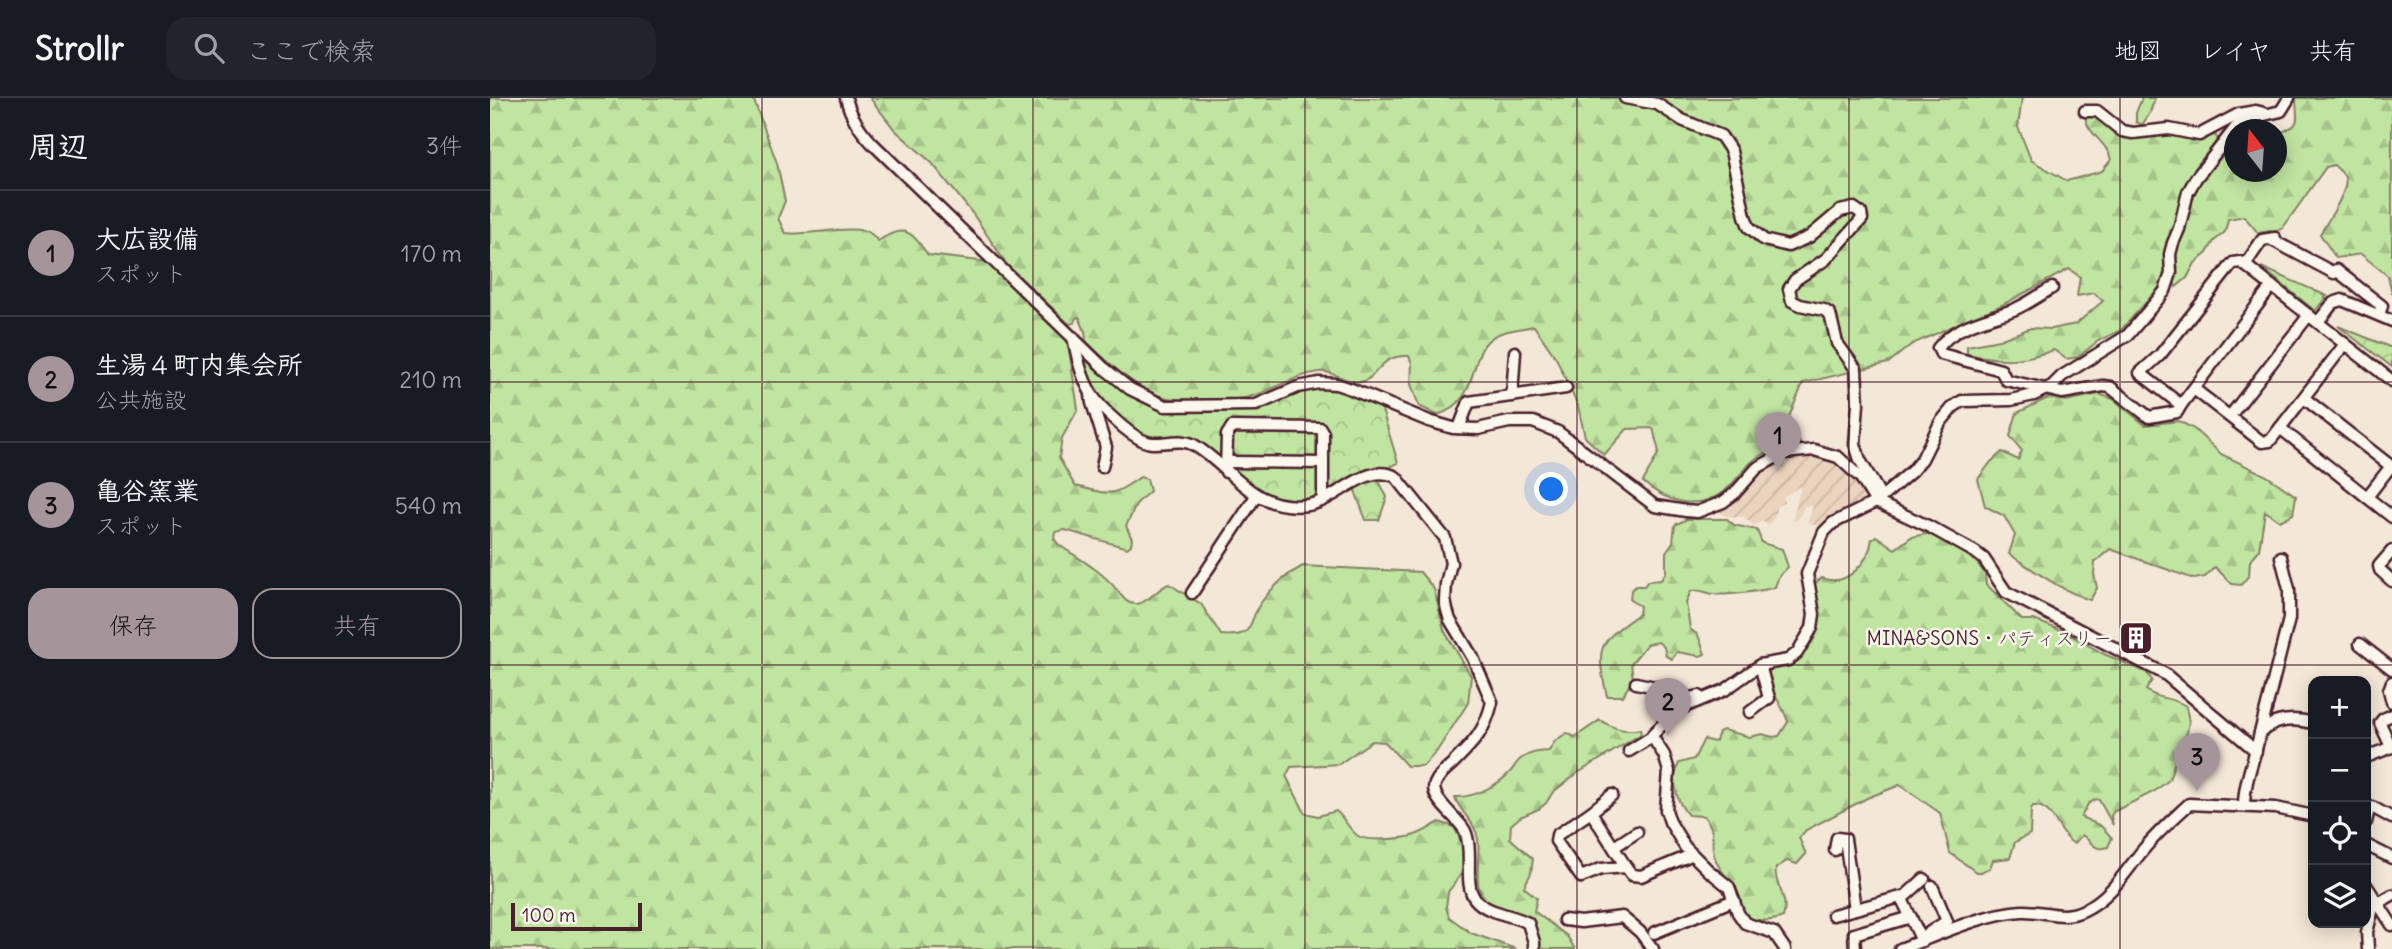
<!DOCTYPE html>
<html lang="ja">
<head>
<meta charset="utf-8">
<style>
  :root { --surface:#171b24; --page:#20242c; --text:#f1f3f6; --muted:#9ea1a6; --line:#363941; --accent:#a6949b }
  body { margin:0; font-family:Delius,"Klee One",sans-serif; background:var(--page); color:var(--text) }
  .controls { position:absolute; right:21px; bottom:21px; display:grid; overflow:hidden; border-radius:14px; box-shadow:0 4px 18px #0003 }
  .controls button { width:63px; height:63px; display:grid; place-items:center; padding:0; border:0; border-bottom:2px solid var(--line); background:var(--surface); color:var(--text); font:35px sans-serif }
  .compass { position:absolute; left:1734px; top:21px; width:63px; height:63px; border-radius:50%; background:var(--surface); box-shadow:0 4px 18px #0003; rotate:343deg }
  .scale { position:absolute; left:21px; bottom:18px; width:131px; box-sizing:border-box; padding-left:7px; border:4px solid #4a1f2b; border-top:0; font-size:19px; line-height:24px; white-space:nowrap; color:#4a1f2b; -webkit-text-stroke:5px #fbf7ec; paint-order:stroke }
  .you { position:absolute; left:1062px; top:392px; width:24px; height:24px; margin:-18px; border:5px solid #fff; border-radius:50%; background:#1a73e8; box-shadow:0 0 0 10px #1a73e833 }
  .badge { display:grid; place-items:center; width:46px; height:46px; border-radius:50%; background:var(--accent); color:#111; font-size:23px; font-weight:700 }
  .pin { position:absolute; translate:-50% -58px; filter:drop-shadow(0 2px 4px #0008) }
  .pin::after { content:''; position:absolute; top:37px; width:24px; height:21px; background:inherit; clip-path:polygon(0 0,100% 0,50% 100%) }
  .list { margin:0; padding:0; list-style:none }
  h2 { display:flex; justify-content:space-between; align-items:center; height:91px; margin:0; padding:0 28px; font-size:30px }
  h2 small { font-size:23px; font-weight:400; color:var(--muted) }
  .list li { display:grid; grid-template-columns:46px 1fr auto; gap:21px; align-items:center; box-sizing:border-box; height:126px; padding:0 28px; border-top:2px solid var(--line) }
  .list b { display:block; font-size:26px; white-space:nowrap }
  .list p { margin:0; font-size:23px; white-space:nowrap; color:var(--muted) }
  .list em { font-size:23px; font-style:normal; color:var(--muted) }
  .actions { display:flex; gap:14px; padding:21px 28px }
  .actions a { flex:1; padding:16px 0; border:2px solid var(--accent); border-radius:21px; text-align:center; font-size:24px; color:var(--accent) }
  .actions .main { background:var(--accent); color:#111 }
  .icon { flex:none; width:38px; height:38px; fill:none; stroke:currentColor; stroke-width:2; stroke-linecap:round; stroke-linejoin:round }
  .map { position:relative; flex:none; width:1902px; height:851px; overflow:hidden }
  header { display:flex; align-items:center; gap:42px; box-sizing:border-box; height:98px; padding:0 35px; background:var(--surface); border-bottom:2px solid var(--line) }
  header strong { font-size:33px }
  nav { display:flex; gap:38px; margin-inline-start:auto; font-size:24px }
  .search { width:490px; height:63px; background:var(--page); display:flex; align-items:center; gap:18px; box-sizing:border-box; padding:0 24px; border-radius:21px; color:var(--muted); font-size:26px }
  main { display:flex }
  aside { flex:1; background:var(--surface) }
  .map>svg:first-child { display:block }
</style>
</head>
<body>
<header>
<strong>Strollr</strong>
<div class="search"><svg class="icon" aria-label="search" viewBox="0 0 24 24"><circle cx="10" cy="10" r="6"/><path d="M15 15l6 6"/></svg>ここで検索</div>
<nav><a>地図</a><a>レイヤ</a><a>共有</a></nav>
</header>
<main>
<aside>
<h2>周辺<small>3件</small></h2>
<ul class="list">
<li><span class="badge">1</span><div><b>大広設備</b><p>スポット</p></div><em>170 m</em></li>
<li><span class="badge">2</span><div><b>生湯４町内集会所</b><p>公共施設</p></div><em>210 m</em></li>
<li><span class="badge">3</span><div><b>亀谷窯業</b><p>スポット</p></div><em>540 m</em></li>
</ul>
<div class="actions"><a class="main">保存</a><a>共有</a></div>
</aside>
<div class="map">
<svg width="1902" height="851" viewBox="0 0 1902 851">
  <defs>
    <pattern id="industrial-furrows" width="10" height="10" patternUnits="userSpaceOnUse" patternTransform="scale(1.75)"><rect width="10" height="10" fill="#ead4be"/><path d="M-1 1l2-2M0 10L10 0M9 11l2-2" fill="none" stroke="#cab6a3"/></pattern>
    <pattern id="forest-firs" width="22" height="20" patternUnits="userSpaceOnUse" patternTransform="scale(1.75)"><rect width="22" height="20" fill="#c0e5a0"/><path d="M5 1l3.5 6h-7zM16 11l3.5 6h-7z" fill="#a6c48a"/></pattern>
    <pattern id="park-crowns" width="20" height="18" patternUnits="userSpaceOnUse" patternTransform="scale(1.75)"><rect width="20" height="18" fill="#c0e5a0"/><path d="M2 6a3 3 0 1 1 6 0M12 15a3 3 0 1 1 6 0" fill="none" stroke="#a6c48a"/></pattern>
  </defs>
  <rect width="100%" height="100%" fill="#f3e7d7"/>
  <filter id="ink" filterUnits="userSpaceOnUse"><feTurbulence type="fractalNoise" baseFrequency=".0143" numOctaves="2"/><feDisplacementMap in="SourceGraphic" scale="14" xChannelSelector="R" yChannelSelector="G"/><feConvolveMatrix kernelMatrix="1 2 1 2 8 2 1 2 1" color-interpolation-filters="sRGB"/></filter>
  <g filter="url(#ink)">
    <path fill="url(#industrial-furrows)" d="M1324 354 1359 367 1382 402 1333 429 1317 425 1323 408H1314L1308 422 1302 423 1311 388 1293 399 1295 404 1286 409 1285 418 1278 428 1272 423 1264 428 1254 419 1236 418 1229 413 1263 381 1292 361 1294 363 1305 356Z"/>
    <g fill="url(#forest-firs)" stroke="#858266" stroke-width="2">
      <path d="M0 0H263L287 65 295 103 288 120 295 135C314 138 366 126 380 135 383 137 385 140 388 143 416 126 420 132 438 157L498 164 577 238 588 311 572 340 569 360 585 388C619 396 620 401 650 379L657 381 660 393 647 405 636 428 642 441 641 447 637 450 575 432 565 434 564 441 569 447C588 460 612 473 626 491 632 498 636 507 647 506 660 504 667 490 679 486L711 506 731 537C766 540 757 526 770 506 782 489 795 477 813 468L930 474 944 491 954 532 981 578 978 605 947 653 933 668H917L895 644 882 643 849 666 801 669 796 678 815 715 828 718 846 713C855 720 858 731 868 738 878 744 914 741 925 737 934 734 942 728 950 724L964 729 973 747 974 773 958 794 956 809 959 819 981 835 1026 851H0Z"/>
      <path d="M380 0H1532L1528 29 1541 62 1577 83 1612 73 1621 62C1618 44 1596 36 1595 17H1607L1625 33 1637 40 1675 35 1703 42 1725 37 1730 44 1692 99 1685 128 1676 145 1675 175 1668 191 1631 232 1608 243 1588 259 1576 261 1564 252C1528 264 1514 263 1477 256V248L1509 242 1541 230 1561 231 1586 226 1613 203 1604 195 1587 198 1590 179 1579 171 1512 207 1422 246 1398 265 1313 285 1299 319 1310 345C1295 349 1276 352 1264 362 1252 371 1245 386 1233 394 1206 413 1176 404 1153 384L1169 354 1163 330 1137 331 1114 357 1095 339 1088 308 1066 260 1044 228C1032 231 1017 231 1006 237 975 252 994 303 947 317L929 308 921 286 922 266 919 258C888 256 888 282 870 284 856 285 843 272 829 274 804 277 783 293 759 299 749 302 737 301 727 301 711 302 694 303 678 300 648 294 617 264 596 243L595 233 589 219 586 220 584 225 579 226 517 167 483 116 442 65 405 32Z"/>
      <path d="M1652 0H1665L1660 15 1652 27 1646 24V15Z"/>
      <path d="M1806 0H1902V195L1898 178 1871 156 1846 160 1830 136C1836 126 1860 91 1855 80 1854 75 1847 71 1844 67L1836 69 1792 131 1768 135 1754 118 1738 121 1735 134 1724 143 1717 155 1705 165 1697 180 1686 189 1683 181 1687 174 1685 153 1695 134 1701 99 1711 81 1737 51 1744 46V74H1786L1787 36C1812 26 1807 26 1806 0Z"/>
      <path d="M1609 296 1623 301 1655 327 1689 323 1704 331 1731 356 1777 378 1806 398 1803 416 1790 423 1775 413 1769 452 1760 463 1759 477 1751 487 1742 486 1725 469 1715 479 1704 481 1620 451 1605 464 1604 476 1607 490 1600 502C1570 492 1545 473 1519 456L1525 437 1514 418 1495 408 1488 381 1501 364 1512 354 1528 362 1532 353 1520 338 1527 315 1558 300 1576 303Z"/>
      <path d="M1197 421H1237L1244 427 1267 432 1272 445 1292 451 1298 469 1289 478 1285 489C1274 493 1235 498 1223 496 1213 494 1211 491 1201 493L1196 505 1200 531 1208 537 1215 556 1210 558 1187 554 1182 561 1176 558 1174 549 1168 544 1157 546 1141 566 1143 580 1133 598H1117C1105 547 1108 545 1149 516L1150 508 1140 502 1141 492 1146 488H1154L1158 483 1171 482 1176 474V454L1183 444 1185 427Z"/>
      <path d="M1441 435 1448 436 1486 464 1495 476 1496 486 1532 522H1544L1575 534 1614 556 1656 574 1662 582 1656 592C1667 602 1683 599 1696 608L1699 624 1697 635 1691 645 1679 682 1665 693 1623 714 1621 718 1623 727 1609 702 1606 701 1598 706 1591 719 1611 728 1622 740 1618 749C1603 754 1602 743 1592 737L1584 746C1568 737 1564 706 1543 708L1541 711 1540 736 1525 744 1520 760 1503 762 1500 770 1491 774H1486L1460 755 1450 715 1410 687 1377 700 1316 732 1309 740 1316 756 1307 766 1297 763 1286 770C1283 787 1300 798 1293 819 1281 824 1268 823 1255 820 1250 811 1252 801 1247 793 1240 781 1229 773 1225 760 1219 743 1228 735 1214 718L1198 717C1186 703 1181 683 1189 665L1204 661 1214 641 1223 644 1226 643 1229 634 1233 632 1260 639 1272 636 1283 639 1289 638 1298 624C1293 606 1279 594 1278 575 1286 566 1297 563 1307 557 1337 542 1327 515 1322 487L1332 480C1358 490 1379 463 1382 441L1386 438 1405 451 1421 439Z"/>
      <path d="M1110 622C1122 630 1135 635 1150 631L1151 636 1088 675 1063 694 1056 705 1049 711 1030 719 1021 727 1020 740 1043 761 1041 775 1034 789 1047 800 1044 813 1077 838 1085 851H1049C1050 807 1011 820 994 800 982 786 991 759 988 741 985 722 969 714 965 699 984 700 1009 687 1021 673 1025 668 1027 663 1032 660 1041 654 1049 653 1059 653L1065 643 1077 635 1085 639Z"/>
    </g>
    <g fill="url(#park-crowns)" stroke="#858266" stroke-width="2">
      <path d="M1771 169 1837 198 1825 213Z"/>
      <path d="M1848 228 1902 250V269Z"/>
      <path d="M584 244 660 302 697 312 738 308 790 298 818 287 846 286 889 302 908 365C865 386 809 423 761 393 739 379 719 358 698 342L662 345 641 333 601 292Z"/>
      <path d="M887 379 897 399 889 422H876L864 390Z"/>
    </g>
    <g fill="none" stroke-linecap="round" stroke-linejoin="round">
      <g stroke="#4a1f2b" stroke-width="15">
        <g id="minor">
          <path d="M356 0C361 19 369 31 382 45L614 270 640 291 675 308 766 307 808 289 829 285 846 286 861 291 939 323 963 330 988 331 1019 324H1043L1068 334 1165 408 1196 413 1207 414 1233 404 1245 395 1267 370 1294 355 1324 352 1348 359 1371 380 1386 404 1438 428 1485 454 1494 461 1516 494 1675 576 1766 653"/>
          <path d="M1135 0 1167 6 1192 22 1231 38 1241 53 1255 118 1259 129 1274 142 1298 148 1319 139 1350 113 1364 110 1371 115 1372 121 1336 161 1305 182 1299 191 1302 203 1310 207 1334 212 1340 216 1347 245 1366 271 1368 306 1365 346 1370 362 1389 395 1386 404"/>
          <path d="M1595 13H1607L1632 33 1643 35 1679 31 1709 37 1749 16 1766 13 1774 15"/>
          <path d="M1780 141 1844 175 1846 172 1892 208 1889 217"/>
          <path d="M1755 167 1772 142 1785 140"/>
          <path d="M1782 188 1691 307 1650 275 1670 257 1743 165 1750 164 1755 167 1902 283"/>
          <path d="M1562 190C1549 197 1536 207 1523 212 1497 222 1466 226 1448 250L1451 256 1511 272 1516 282 1572 295 1613 288 1620 289 1659 319 1687 314 1691 307"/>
          <path d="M1828 224 1843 205 1852 202 1902 223"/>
          <path d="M583 239C587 258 591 278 601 295 609 309 645 344 662 345 675 346 691 340 704 347 744 371 762 414 818 407 847 403 876 363 906 379L955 440 961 465 956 486 955 502 957 512 960 522 983 560 1002 604C995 634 983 645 962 666 956 671 948 678 945 686 939 701 968 719 975 733 984 753 973 786 985 801 998 816 1021 816 1038 825L1044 844V851"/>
          <path d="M1704 291 1772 344 1780 343 1855 246"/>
          <path d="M601 297 602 305 616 349 612 369"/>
          <path d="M1022 298 1025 254"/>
          <path d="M1814 300 1902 369"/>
          <path d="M1740 318 1819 217"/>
          <path d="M969 330 979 304 1076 290"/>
          <path d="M1790 330 1902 419"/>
          <path d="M737 364 832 365"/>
          <path d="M736 374 737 337 742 329 830 330 833 335V402"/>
          <path d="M1877 399 1901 368"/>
          <path d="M1902 453 1889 468 1890 472 1902 483"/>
          <path d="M702 495 766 398"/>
          <path d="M1870 546 1902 571"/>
          <path d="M1902 584 1899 592 1902 604"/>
          <path d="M1146 585 1170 590 1196 601 1209 598"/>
          <path d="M1260 614 1279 600 1270 567"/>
          <path d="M1770 635 1799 521V491L1791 459"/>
          <path d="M1901 649 1890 625 1893 621 1902 617"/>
          <path d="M1139 653 1163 638"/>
          <path d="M1876 659 1902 649"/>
          <path d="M1754 708C1754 683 1765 660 1770 635 1785 620 1804 620 1823 625"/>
          <path d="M1101 714 1136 769 1111 771 1091 779 1066 743 1067 737Z"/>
          <path d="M1101 714 1122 697"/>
          <path d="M1876 724 1879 711 1882 709 1902 720"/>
          <path d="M1876 747 1902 760"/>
          <path d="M1124 749 1147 734"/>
          <path d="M1345 752 1347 740 1355 741 1365 811"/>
          <path d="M1136 769 1142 777 1151 778 1201 757"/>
          <path d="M1876 787 1902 827"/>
          <path d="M1413 800 1434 781"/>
          <path d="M1888 805 1902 797"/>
          <path d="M1343 817 1411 799 1432 843 1440 834 1457 823 1442 788"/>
          <path d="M1074 822 1091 824 1132 819 1150 834 1163 851"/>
          <path d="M1164 835 1244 802"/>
          <path d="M1295 851 1284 835 1255 825 1248 815 1239 789 1218 772 1195 749 1180 724 1176 712 1179 673 1174 657 1163 640V636L1187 612 1235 592 1270 567 1298 562 1307 555 1322 530 1324 516 1317 476 1334 434 1343 425 1386 404 1422 373 1432 361 1450 325 1463 309 1472 303 1521 302 1544 297 1562 288 1572 278 1638 237 1675 193 1681 175 1680 156 1683 145 1689 131 1698 94 1706 80 1746 29 1754 22 1791 13 1799 0"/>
          <path d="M1365 851 1364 836 1421 819"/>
          <path d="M1410 851C1446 838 1494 815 1532 813 1555 812 1572 823 1594 812 1621 799 1635 774 1653 752 1667 735 1683 721 1699 706L1786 710 1823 718"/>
          <path d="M1878 851 1877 834 1883 810"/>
        </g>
      </g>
      <use href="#minor" stroke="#fbf7ec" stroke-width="10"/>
    </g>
  </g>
  <path fill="none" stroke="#4a1f2b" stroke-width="2" stroke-opacity="0.55" d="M272 0V851M543 0V851M815 0V851M1087 0V851M1359 0V851M1630 0V851M0 284H1902M0 567H1902"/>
  <defs>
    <g id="building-square" transform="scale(1.75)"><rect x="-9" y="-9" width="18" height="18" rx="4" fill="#4a1f2b" stroke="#fbf7ec"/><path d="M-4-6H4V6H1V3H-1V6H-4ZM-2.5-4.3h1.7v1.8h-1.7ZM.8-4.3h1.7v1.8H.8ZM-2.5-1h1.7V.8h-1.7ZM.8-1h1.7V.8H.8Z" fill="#fff"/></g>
  </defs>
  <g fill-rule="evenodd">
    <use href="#building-square" x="1646" y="540"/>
  </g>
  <g text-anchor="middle" stroke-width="5" stroke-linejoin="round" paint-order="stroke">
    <g font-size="19" fill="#4a1f2b" stroke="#fbf7ec" text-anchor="end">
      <text x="1622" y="547">MINA&amp;SONS・パティスリー</text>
    </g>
  </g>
</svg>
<div class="controls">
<button>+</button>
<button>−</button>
<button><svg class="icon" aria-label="locate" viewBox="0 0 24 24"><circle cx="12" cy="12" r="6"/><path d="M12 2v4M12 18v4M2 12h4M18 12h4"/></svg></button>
<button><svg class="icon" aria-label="layers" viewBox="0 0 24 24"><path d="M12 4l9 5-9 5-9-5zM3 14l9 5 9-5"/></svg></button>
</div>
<svg class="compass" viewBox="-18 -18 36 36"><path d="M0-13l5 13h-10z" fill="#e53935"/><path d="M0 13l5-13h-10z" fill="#9ea1a6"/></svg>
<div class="scale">100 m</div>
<div class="you"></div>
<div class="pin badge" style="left:1288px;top:372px">1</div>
<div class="pin badge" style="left:1178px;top:638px">2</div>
<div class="pin badge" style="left:1707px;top:693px">3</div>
</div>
</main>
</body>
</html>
